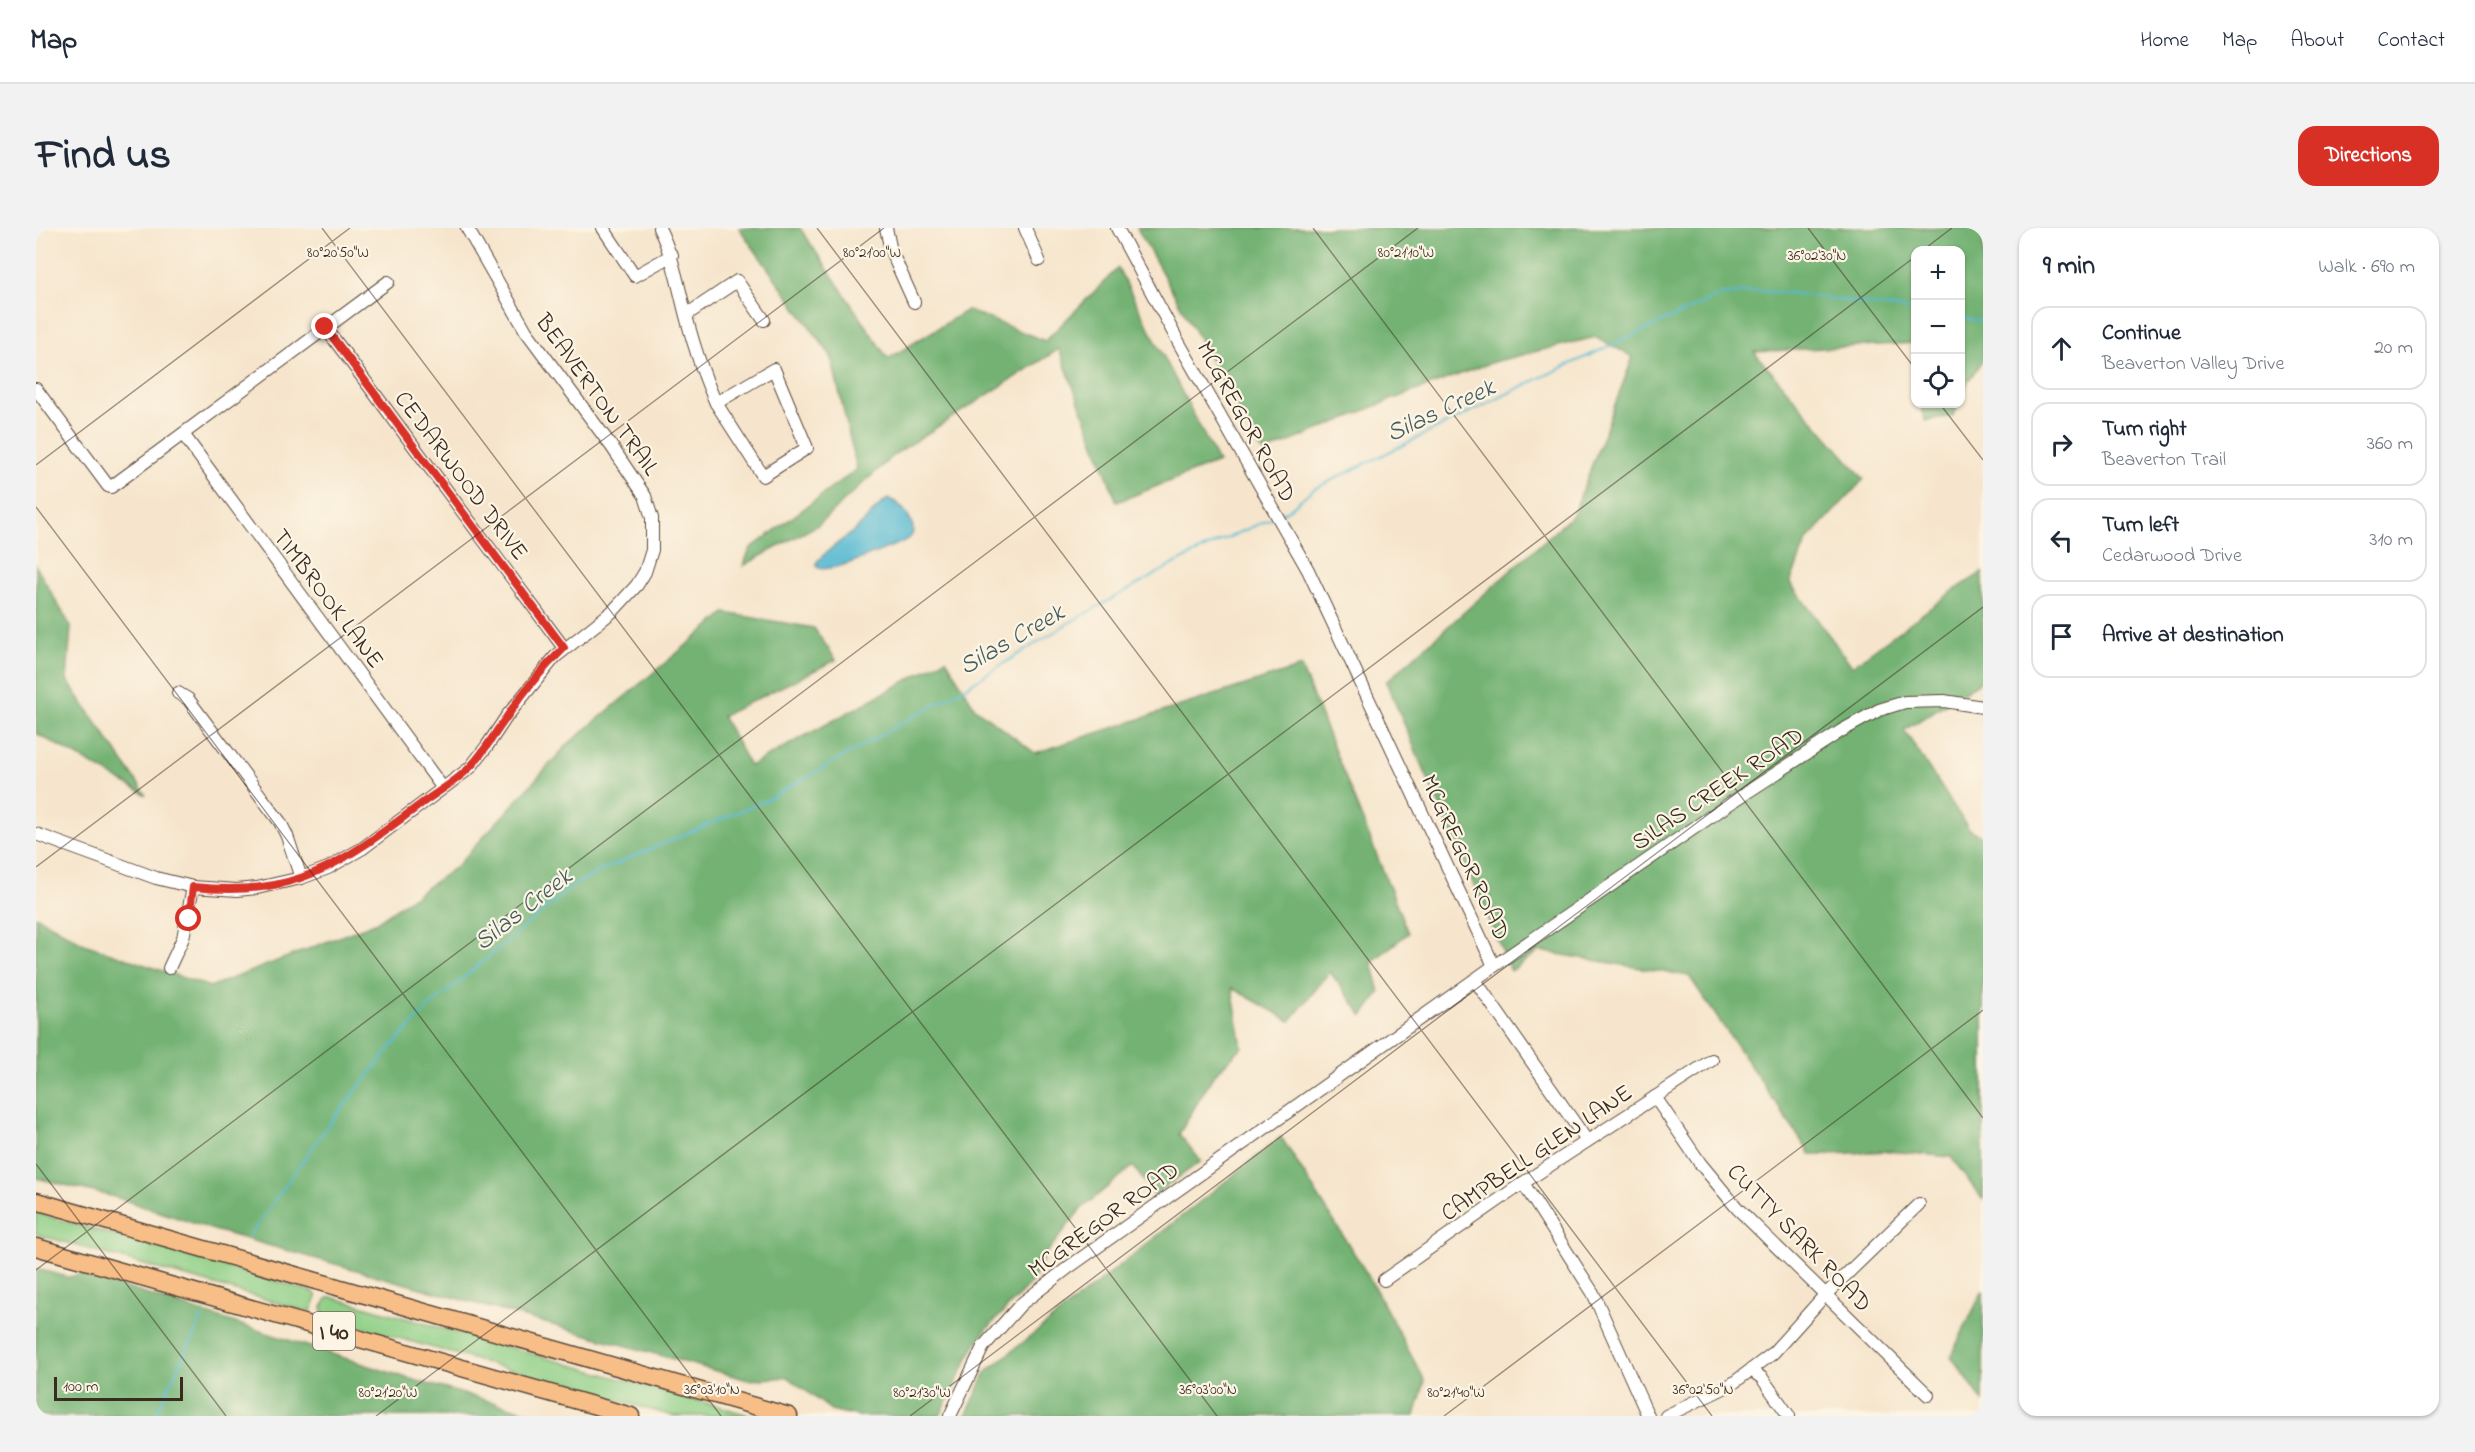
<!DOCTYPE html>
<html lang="en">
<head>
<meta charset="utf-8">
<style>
  :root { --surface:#fff; --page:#f2f2f3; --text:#1f2937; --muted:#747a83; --line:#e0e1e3; --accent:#d93025 }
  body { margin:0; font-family:"Indie Flower",sans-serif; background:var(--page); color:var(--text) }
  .controls { position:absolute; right:18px; top:18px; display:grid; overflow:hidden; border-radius:12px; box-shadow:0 2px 4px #0004 }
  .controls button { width:54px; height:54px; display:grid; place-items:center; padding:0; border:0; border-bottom:2px solid var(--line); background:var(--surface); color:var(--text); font:30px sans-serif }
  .scale { position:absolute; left:18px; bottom:15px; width:129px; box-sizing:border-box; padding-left:6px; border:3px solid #3b2a1e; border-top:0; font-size:16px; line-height:21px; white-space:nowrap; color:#3b2a1e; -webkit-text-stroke:4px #fcf5e5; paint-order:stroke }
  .stop { position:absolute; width:18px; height:18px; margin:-14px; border:4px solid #d93025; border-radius:50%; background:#fff }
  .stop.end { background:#d93025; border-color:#fff; box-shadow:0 2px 6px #0008 }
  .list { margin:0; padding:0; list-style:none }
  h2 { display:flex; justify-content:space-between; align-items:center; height:78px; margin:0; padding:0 24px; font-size:26px }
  h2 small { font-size:20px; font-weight:400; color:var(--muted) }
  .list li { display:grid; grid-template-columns:39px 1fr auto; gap:18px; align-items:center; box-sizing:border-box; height:84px; margin:0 12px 12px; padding:0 12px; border:2px solid var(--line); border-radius:18px }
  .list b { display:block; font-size:22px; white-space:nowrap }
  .list p { margin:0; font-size:20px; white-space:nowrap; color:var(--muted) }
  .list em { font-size:20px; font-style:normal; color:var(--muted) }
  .icon { flex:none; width:33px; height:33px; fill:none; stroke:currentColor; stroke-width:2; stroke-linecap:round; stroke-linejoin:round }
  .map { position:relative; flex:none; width:1947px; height:1188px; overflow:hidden; border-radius:18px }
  header { display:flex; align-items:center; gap:36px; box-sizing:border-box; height:84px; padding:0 30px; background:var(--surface); border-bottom:2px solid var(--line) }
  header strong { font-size:28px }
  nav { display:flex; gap:33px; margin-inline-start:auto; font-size:21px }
  .intro { display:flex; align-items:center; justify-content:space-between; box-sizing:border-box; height:144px; padding:0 36px }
  h1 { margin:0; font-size:42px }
  .button { padding:15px 27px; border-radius:18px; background:var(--accent); color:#fff; font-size:21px; font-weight:700 }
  main { display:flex; gap:36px; padding:0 36px }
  aside { flex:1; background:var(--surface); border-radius:18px; box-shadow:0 2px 4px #0004 }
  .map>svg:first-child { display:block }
</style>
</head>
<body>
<header>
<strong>Map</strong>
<nav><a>Home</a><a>Map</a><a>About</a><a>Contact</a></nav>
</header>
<div class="intro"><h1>Find us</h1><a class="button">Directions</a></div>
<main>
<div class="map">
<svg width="1947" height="1188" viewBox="0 0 1947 1188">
  <rect width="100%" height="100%" fill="#fcf5e5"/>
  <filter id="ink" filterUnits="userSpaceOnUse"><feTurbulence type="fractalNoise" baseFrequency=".0167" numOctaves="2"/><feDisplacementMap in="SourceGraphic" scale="12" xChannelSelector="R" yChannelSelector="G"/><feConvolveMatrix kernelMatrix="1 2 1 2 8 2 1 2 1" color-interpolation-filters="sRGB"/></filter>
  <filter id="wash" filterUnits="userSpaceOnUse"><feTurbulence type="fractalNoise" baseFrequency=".008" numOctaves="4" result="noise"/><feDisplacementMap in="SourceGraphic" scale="24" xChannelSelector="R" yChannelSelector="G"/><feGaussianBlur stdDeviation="1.35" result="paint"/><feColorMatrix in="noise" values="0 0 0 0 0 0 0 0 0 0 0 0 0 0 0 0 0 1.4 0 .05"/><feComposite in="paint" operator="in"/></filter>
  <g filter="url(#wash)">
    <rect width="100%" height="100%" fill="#f6e5cc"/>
    <g fill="#8fcf86" stroke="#657c52" stroke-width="1.5">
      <path d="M0 985 278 1064 281 1069 275 1083H270L0 1006Z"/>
      <path d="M295 1069 716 1188H637L289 1089 286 1079 291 1071Z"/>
    </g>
    <g fill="#73b273" stroke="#576e48" stroke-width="1.5">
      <path d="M703 0H764L852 131 931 82 1009 113 1082 40 1182 234 1081 274 1023 121 859 226 782 297 707 338 714 321 821 241 795 128Z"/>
      <path d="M1101 0H1947V131L1931 155 1925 171 1924 22H1880L1879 115 1718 124 1828 251 1771 312 1754 355 1816 438 1917 363 1947 344V452L1868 502 1932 600 1947 610V972L1915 929 1854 923 1775 927 1653 748 1503 723 1475 743 1350 454 1537 287 1597 129 1560 109 1457 134 1352 173 1227 225Z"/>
      <path d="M1884 176H1923L1917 188 1889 193Z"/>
      <path d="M0 338 35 399 31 452 110 567 0 505Z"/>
      <path d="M689 385 778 400 800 432 686 488 714 538 910 431 939 480 999 525 1265 439 1372 705 1336 734 1344 764 1327 788 1294 744 1254 793 1196 760 1206 819 1177 848 1143 906 1165 933 1118 967 1097 938 1045 981 1008 1028 997 1053 948 1104 934 1126 904 1188H822L795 1182 752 1149 712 1152 178 1002 79 969 0 950V688L48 716 174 759 339 695 420 639 532 516Z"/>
      <path d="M1245 909 1331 1046 1389 1153 1379 1188H930L950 1144Z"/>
      <path d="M0 1041 32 1049 47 1046 371 1150 506 1188H0Z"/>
      <path d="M1947 1062V1174L1915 1128Z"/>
    </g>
    <path fill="#54b9d2" stroke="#487278" stroke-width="1.5" d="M852 271C863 272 883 297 875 308 873 311 869 312 867 314 848 320 796 347 781 339L780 335C794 318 813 309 828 294 836 286 842 277 852 271Z"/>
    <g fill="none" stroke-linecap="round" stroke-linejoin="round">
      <g stroke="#54b9d2" stroke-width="2">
        <path d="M1924 90 1947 93"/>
        <path d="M1245 286C1260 279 1265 269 1278 261L1493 155 1685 67 1721 63 1754 65 1880 83"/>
        <path d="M213 1008 294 895 357 817 394 778 538 657 566 642 732 571 925 462 1031 396 1136 337 1184 313 1237 290"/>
        <path d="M119 1188 166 1090"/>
      </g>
    </g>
  </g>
  <g filter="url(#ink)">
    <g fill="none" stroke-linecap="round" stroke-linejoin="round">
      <g stroke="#574638" stroke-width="14">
        <g id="minor">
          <path d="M567 0 599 48 636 27"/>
          <path d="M623 0C637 28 642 57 650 88 658 118 667 147 680 175"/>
          <path d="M850 0 855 23 878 74"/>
          <path d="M989 0 1003 32"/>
          <path d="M1081 0 1143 115 1272 342 1458 738"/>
          <path d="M650 87 701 53 728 92"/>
          <path d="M289 99 528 420"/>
          <path d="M738 141 771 220 727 248 680 175Z"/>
          <path d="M0 161 72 258 75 259 352 54"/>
          <path d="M147 206 406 559"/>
          <path d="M142 465 152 471 244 594 251 608 265 650"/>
          <path d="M0 606 120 650 157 659 201 662 221 660 265 650 292 640 327 620 434 540 451 518 471 488 519 429 577 383 601 357 609 344 616 322V290L609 268 576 219 490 103 431 0"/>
          <path d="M133 740 147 710 157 659"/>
          <path d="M1439 752 1551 913"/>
          <path d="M1619 869 1664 935 1701 980 1892 1167"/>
          <path d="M1487 955 1557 1065 1612 1188"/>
          <path d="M1348 1052 1487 955 1676 832"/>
          <path d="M1715 1142 1726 1150 1753 1188"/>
          <path d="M914 1188 947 1119 985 1076 1033 1039 1458 738 1690 578 1805 503 1843 482 1869 474 1908 473 1947 479"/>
          <path d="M1630 1188 1696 1156 1736 1126 1789 1067 1883 976"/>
        </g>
      </g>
      <g stroke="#574638" stroke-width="19">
        <g id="highway">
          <path d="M0 973 753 1188"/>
          <path d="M0 1019 595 1188"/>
        </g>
      </g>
      <use href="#minor" stroke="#fff" stroke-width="12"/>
      <use href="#highway" stroke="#f7be87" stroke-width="16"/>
    </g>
  </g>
  <g fill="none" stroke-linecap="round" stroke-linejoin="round" filter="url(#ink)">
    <path stroke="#d93025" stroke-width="8" d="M153 691 157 659C258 670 304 637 381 579 397 566 422 553 435 538 449 523 458 506 470 490 486 465 507 440 528 420L289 99"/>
  </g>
  <path fill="none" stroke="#3b2a1e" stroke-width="1.5" stroke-opacity="0.45" d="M286 0 1181 1188M781 0 1676 1188M1277 0 1947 890M1772 0 1880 142M1887 22 1916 0M1904 176 1947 232M0 237 314 0M0 279 685 1188M0 639 848 0M0 936 190 1188M0 1042 1382 0M340 1188 1880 28M874 1188 1947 379M1408 1188 1947 782M1942 1188 1947 1184"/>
  <g text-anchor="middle" stroke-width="4.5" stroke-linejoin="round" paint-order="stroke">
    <rect fill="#fcf5e5" stroke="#75675a" stroke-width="1.5" x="277" y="1084" width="42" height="38" rx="4.5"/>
    <g font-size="22" font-weight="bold" fill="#3b2a1e">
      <text x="298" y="1111">I 40</text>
    </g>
    <g font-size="24" fill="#3b2a1e" stroke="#fcf5e5">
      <text transform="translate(562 166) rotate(54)" y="8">BEAVERTON TRAIL</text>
      <text transform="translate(1211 193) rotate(61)" y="8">MCGREGOR ROAD</text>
      <text transform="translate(426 247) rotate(53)" y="8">CEDARWOOD DRIVE</text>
      <text transform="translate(293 370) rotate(53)" y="8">TIMBROOK LANE</text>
      <text transform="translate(1681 560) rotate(-34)" y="8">SILAS CREEK ROAD</text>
      <text transform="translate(1430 629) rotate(65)" y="8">MCGREGOR ROAD</text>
      <text transform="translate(1500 924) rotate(-34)" y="8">CAMPBELL GLEN LANE</text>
      <text transform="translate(1067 991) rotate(-36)" y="8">MCGREGOR ROAD</text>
      <text transform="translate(1764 1009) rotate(46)" y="8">CUTTY SARK ROAD</text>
    </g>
    <g font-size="26" font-style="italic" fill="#445c5d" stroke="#fcf5e5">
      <text transform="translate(1404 181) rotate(-25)" y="9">Silas Creek</text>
      <text transform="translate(975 410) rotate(-30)" y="9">Silas Creek</text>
      <text transform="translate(486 680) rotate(-38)" y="9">Silas Creek</text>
    </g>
  </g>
  <g font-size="15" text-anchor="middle" fill="#3b2a1e" stroke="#fcf5e5" stroke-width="4.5" stroke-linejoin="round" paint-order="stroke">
    <text x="836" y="29">80°21'00"W</text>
    <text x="302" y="29">80°20'50"W</text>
    <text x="1370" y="29">80°21'10"W</text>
    <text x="1781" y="32">36°02'30"N</text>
    <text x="676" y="1166">36°03'10"N</text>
    <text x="1172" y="1166">36°03'00"N</text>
    <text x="1667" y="1166">36°02'50"N</text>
    <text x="352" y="1169">80°21'20"W</text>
    <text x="886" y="1169">80°21'30"W</text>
    <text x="1420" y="1169">80°21'40"W</text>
  </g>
</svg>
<div class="controls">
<button>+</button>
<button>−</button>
<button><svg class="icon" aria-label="locate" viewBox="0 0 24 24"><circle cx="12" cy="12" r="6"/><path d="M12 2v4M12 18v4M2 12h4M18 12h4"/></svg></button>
</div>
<div class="scale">100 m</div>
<div class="stop" style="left:153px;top:691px"></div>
<div class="stop end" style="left:289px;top:99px"></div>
</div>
<aside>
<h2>9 min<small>Walk · 690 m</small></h2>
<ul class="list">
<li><svg class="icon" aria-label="ahead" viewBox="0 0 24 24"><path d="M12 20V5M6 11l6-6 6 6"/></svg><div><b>Continue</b><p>Beaverton Valley Drive</p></div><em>20 m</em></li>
<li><svg class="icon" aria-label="right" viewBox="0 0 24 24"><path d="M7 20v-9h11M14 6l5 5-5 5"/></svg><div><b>Turn right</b><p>Beaverton Trail</p></div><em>360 m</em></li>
<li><svg class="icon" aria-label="left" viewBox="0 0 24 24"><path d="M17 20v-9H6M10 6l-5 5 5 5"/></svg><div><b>Turn left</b><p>Cedarwood Drive</p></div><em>310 m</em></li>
<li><svg class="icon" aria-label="arrive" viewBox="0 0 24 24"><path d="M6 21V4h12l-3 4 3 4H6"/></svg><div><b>Arrive at destination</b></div></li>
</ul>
</aside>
</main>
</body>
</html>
